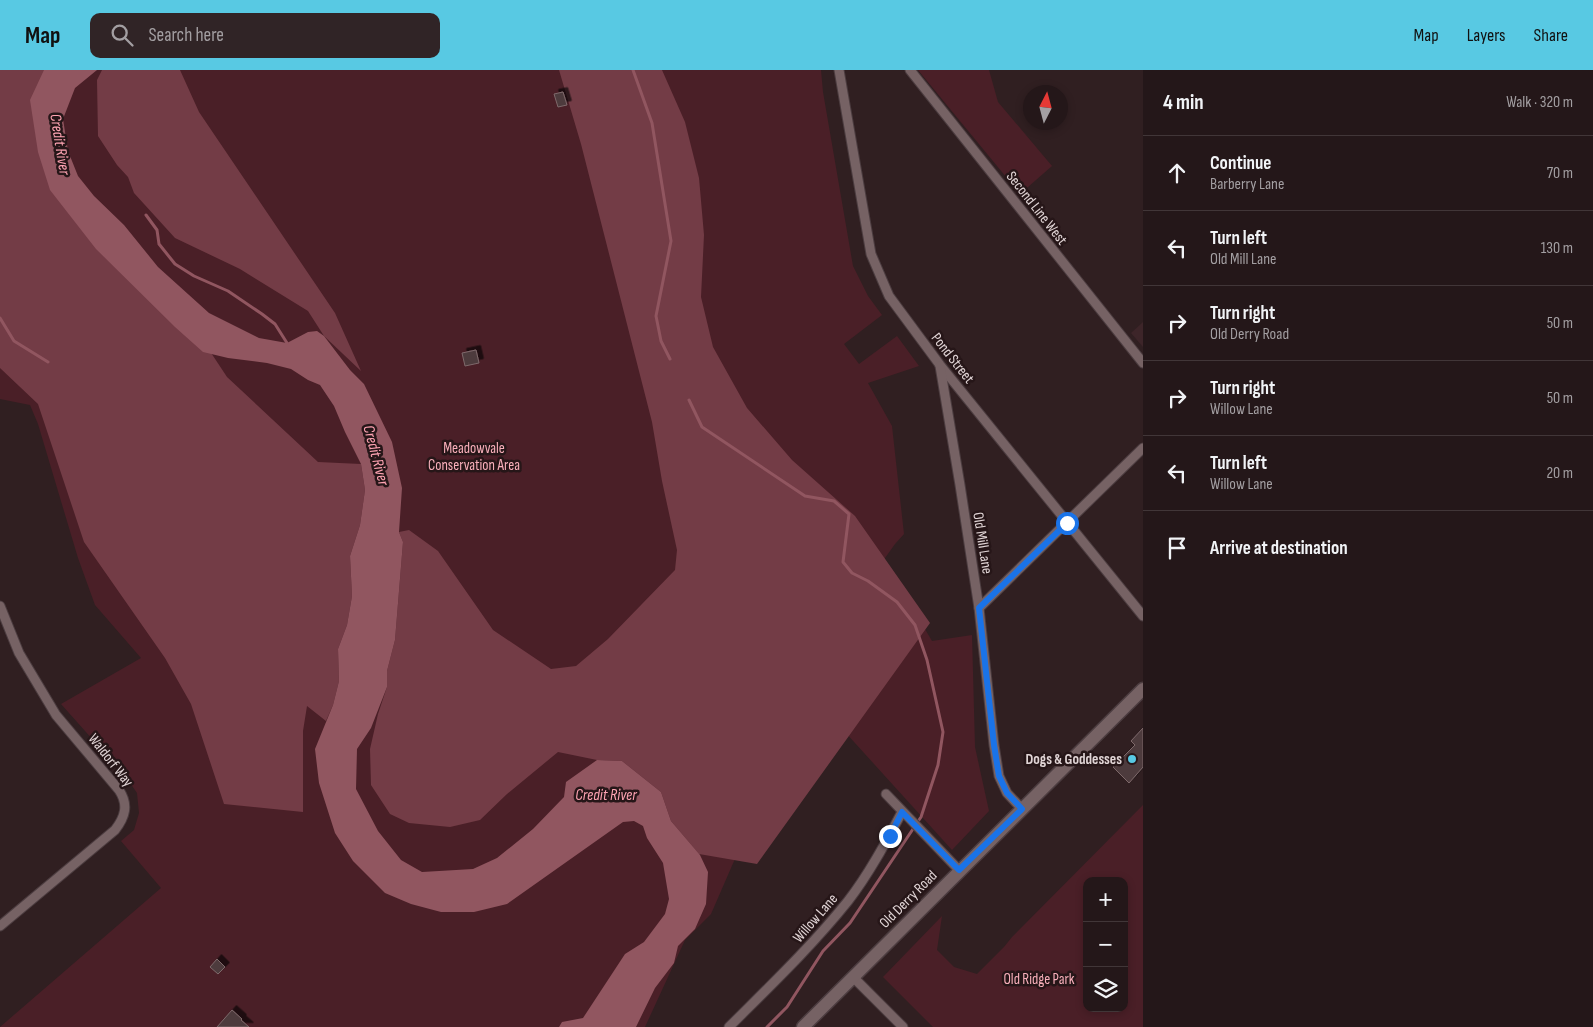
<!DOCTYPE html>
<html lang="en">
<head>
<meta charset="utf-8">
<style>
  :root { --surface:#241719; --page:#302426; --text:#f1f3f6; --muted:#a39fa2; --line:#413638; --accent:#58c9e3 }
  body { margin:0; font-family:"Sofia Sans Condensed",sans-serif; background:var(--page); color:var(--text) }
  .controls { position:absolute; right:15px; bottom:15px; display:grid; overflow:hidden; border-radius:10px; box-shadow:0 2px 8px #0003 }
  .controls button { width:45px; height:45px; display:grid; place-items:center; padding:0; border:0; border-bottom:1px solid var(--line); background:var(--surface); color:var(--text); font:25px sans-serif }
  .compass { position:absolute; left:1023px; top:15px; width:45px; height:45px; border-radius:50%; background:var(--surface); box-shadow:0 2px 8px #0003; rotate:6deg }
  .stop { position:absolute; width:15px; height:15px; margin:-11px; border:4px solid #1a73e8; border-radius:50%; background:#fff }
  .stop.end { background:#1a73e8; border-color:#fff; box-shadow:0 1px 5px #0008 }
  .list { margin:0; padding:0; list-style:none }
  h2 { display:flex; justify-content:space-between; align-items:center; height:65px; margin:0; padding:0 20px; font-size:21px }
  h2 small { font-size:16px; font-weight:400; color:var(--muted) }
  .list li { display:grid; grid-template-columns:32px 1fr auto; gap:15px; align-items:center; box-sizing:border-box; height:75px; padding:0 20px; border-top:1px solid var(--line) }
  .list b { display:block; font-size:19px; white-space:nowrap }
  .list p { margin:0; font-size:16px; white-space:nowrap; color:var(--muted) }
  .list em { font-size:16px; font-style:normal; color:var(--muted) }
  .icon { flex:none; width:28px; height:28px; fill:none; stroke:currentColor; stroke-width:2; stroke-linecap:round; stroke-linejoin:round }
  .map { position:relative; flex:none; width:1143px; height:957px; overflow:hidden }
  header { display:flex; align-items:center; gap:30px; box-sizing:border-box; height:70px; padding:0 25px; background:var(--accent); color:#111 }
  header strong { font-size:24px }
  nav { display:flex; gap:28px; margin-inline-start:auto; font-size:18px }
  .search { width:350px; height:45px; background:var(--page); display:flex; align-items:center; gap:12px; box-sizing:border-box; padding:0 18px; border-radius:10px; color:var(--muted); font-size:19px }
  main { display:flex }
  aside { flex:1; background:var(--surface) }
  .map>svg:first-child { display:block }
</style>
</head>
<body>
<header>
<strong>Map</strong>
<div class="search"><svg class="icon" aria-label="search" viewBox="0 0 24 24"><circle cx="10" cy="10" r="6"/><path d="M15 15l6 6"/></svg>Search here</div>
<nav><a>Map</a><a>Layers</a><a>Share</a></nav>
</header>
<main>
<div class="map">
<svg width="1143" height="957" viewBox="0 0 1143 957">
  <defs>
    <filter id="shadow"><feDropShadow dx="4.5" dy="-4.5" stdDeviation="0" flood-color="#0009"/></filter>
  </defs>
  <rect width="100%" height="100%" fill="#301f21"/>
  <path fill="#3d2529" d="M1143 252V277L1131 263Z"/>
  <g fill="#4a1f27" fill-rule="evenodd">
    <path d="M0 0H821L823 22 853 196 868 226 882 245 844 274 859 294 897 266 919 296 868 313 892 356 904 464 895 474 880 495 922 554 932 571 972 565 975 677 989 741 952 780 845 662 741 775 711 844 685 870 645 957H0L161 818 121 771 134 760 139 743 137 723 126 707 61 634 141 588 95 535 78 488 38 354 30 335 0 329Z"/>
    <path d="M918 0H989L998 32 1052 96 1020 124Z"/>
    <path d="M1143 735V957H933L883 907 942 846 937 880 954 897 977 904 1004 877 1012 867ZM1087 811H1124V938H1087Z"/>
  </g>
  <g fill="#733c46">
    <path d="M0 0H48L57 55 99 163 192 254 227 307 318 392 361 394 365 420 360 455 350 486 352 526 347 555 338 579 339 611 333 635 326 651 307 636 303 661V742L224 734 191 634 165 588 84 472 38 334 0 298Z"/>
    <path d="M102 0H180L199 42 335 243 361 301 324 266 308 241 240 199 175 168 134 123 128 107 117 95 98 66 97 10Z"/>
    <path d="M559 0H662L685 52 699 108 704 165 701 227 713 277 747 338 792 390 855 446 930 553 757 794 699 784 671 751 661 722 622 691 597 690 558 682 507 724 480 750 450 757 409 753 390 744 371 715 370 679 378 644 387 617V601L395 570 403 472 399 462 409 460 438 481 493 560 551 599 576 596 608 569 675 500 677 480 662 411 652 352 581 74Z"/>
  </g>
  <path fill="#915660" d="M44 0H97L75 18 63 49 68 81 78 106 94 126 124 155 158 197 209 243 259 268 287 273 308 262 317 261 324 266 350 300 364 314 392 372 402 418 399 462 403 472 395 570 387 601V617L371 658 357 679 356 719 378 761 401 790 422 802 473 799 497 788 533 759 564 727 566 712 597 690 622 691 661 722 671 751 700 785 708 802 706 834 695 859 678 876 674 893 655 918 636 957H559L562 952 583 948 625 884 644 872 665 844 669 829 663 793 647 768 643 756 634 751 623 752 507 834 474 842H441L411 834 385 823 353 791 335 763 319 713 315 679 333 635 339 611 338 579 347 555 352 526 350 486 360 455 365 420 361 394 345 362 334 336 320 315 308 310 291 299 267 293 228 288 203 282 175 257 96 179 50 120 38 82 30 30Z"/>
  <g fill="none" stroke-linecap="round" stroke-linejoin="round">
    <g stroke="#915660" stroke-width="3">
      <path d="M633 0 652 53 671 171 656 246 661 271 670 289"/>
      <path d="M146 145 157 160 159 174 175 194 194 206 228 221 262 244 275 254 287 273"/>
      <path d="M0 248 14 271 48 292"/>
      <path d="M689 330 702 357 805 426 834 431 849 444 843 492 852 503 868 511 897 532 915 555 927 590 943 662 938 695 921 747 850 853 823 881 787 937 767 957"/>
    </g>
  </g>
  <g fill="#4d3a3d" stroke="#7e696b" filter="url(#shadow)">
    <path d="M563 22 567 35 558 37 554 24Z"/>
    <path d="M476 280 479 293 465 296 462 283Z"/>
    <path d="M1143 658V697L1129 713 1113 697 1135 675 1131 671Z"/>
    <path d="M217 889 225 897 218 904 210 897Z"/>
    <path d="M232 940 242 949 241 950 249 957H217Z"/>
  </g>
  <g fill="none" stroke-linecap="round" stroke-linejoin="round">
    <g stroke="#4c3d40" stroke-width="11">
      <g id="street">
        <path d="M839 0 871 184 889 226 940 295 1143 546"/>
        <path d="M910 0 1143 293"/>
        <path d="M940 296 960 415 979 538 994 675 999 706 1007 723 1022 739"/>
        <path d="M0 536 19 583 56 645 119 720C129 735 125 747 115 760L0 856"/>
        <path d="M979 538 1143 378"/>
        <path d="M886 724 959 800"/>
        <path d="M853 907 903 957"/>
        <path d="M729 957C770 916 812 876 848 831 869 804 886 772 902 742"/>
      </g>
    </g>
    <g stroke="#4c3d40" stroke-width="15">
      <path id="secondary" d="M803 957 1143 619"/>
    </g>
    <use href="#street" stroke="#766264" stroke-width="9"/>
    <use href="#secondary" stroke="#766264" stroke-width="12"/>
  </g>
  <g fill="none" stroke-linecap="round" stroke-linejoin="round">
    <path stroke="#1a73e8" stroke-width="6" d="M890 766 902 742 959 800 1022 739 1007 723 999 706 994 675 979 538 1067 453"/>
  </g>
  <circle fill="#58c9e3" stroke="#261618" stroke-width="2" cx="1132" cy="689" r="5"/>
  <g text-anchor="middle" stroke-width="5" stroke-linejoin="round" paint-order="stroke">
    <g font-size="15" fill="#e1d5d6" stroke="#261618">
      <text transform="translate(1037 138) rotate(52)" y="5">Second Line West</text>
      <text transform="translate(953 288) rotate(52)" y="5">Pond Street</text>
      <text transform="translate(983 473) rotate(81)" y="5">Old Mill Lane</text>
      <text transform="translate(111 690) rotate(52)" y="5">Waldorf Way</text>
      <text transform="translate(908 829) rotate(-45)" y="5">Old Derry Road</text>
      <text transform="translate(815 848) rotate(-49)" y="5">Willow Lane</text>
    </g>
    <g font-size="15" fill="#f8afba" stroke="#261618">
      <text x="474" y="383">Meadowvale<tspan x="474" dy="17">Conservation Area</tspan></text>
      <text x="1039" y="914">Old Ridge Park</text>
    </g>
    <g font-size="15" font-weight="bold" fill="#e1d5d6" stroke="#261618" text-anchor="end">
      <text x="1122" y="694">Dogs &amp; Goddesses</text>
    </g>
    <g font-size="16" font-style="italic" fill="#ffa4b3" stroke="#261618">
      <text transform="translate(61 74) rotate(81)" y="6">Credit River</text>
      <text transform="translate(377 385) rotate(75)" y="6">Credit River</text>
      <text x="606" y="730">Credit River</text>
    </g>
  </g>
</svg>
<div class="controls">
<button>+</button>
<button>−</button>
<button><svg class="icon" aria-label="layers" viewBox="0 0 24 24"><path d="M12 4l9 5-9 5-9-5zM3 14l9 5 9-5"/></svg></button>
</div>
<svg class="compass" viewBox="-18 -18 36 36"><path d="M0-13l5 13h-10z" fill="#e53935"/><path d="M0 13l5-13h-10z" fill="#a39fa2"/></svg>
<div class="stop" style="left:1067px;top:453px"></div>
<div class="stop end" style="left:890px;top:766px"></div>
</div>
<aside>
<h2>4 min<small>Walk · 320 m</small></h2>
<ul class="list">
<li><svg class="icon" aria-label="ahead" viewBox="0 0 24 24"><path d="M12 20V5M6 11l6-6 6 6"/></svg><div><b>Continue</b><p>Barberry Lane</p></div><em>70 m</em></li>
<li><svg class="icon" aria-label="left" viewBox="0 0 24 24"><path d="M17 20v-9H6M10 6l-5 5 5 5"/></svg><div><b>Turn left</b><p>Old Mill Lane</p></div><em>130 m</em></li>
<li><svg class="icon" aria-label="right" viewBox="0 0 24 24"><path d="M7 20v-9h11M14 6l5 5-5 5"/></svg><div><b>Turn right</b><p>Old Derry Road</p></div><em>50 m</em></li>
<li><svg class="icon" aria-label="right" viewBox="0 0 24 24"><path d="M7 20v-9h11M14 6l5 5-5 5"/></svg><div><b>Turn right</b><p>Willow Lane</p></div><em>50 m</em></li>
<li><svg class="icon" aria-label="left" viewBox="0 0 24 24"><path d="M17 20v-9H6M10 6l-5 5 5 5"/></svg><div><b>Turn left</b><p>Willow Lane</p></div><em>20 m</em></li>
<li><svg class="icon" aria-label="arrive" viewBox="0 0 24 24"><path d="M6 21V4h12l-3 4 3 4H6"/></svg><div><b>Arrive at destination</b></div></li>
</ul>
</aside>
</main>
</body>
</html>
